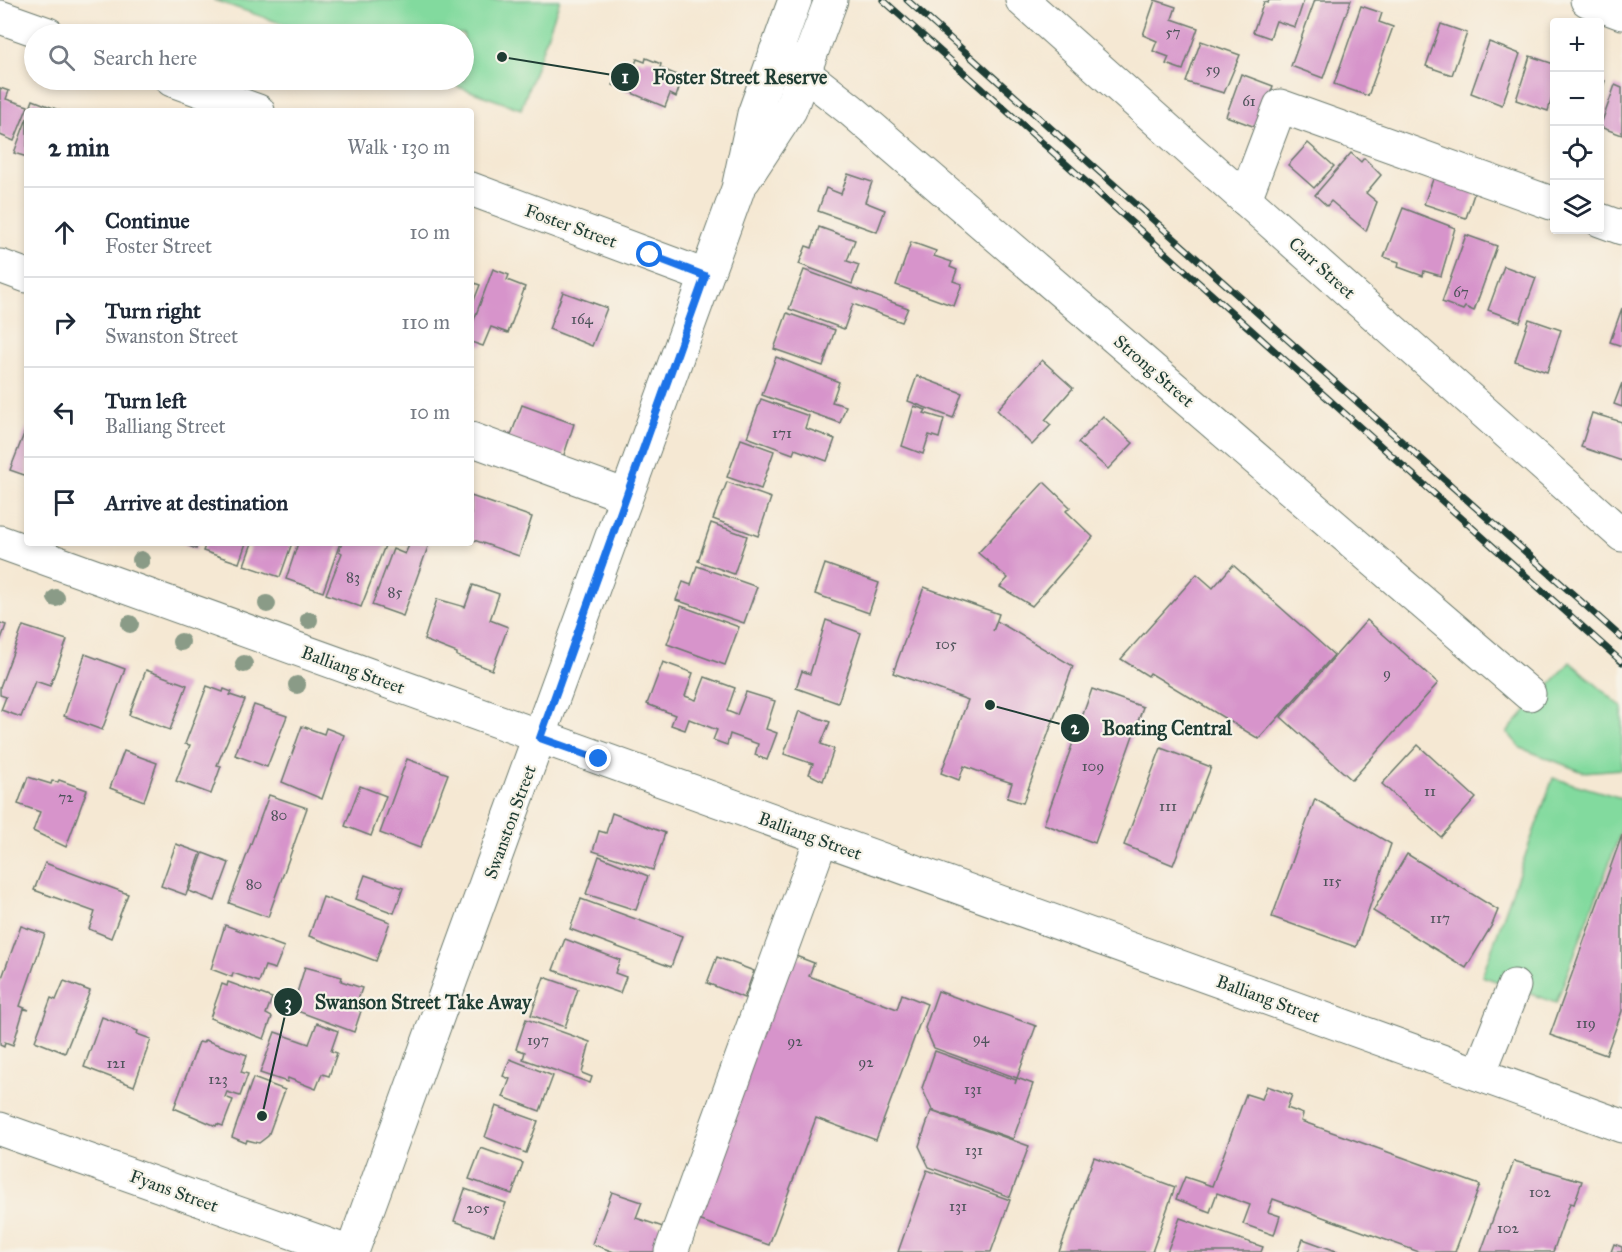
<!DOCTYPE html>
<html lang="en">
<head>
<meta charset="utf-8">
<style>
  :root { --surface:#fff; --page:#f6f6f7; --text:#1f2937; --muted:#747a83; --line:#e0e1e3 }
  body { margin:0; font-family:"IM FELL Great Primer",serif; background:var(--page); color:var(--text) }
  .controls { position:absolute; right:18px; top:18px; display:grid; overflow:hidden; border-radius:6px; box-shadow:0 3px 9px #0003 }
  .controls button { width:54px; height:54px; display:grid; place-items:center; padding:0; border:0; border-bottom:2px solid var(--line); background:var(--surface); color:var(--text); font:30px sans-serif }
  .stop { position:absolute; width:18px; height:18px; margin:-14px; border:4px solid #1a73e8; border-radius:50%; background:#fff }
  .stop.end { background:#1a73e8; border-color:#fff; box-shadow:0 2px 6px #0008 }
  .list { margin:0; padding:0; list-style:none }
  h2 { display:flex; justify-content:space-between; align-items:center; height:78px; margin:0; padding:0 24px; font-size:26px }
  h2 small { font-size:20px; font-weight:400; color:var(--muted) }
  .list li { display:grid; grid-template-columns:39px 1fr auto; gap:18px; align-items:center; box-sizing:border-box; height:90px; padding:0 24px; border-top:2px solid var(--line) }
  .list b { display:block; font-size:22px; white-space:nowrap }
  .list p { margin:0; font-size:20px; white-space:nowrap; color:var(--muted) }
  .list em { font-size:20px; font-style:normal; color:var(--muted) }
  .icon { flex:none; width:33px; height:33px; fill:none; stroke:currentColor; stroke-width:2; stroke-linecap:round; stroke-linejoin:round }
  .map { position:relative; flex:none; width:1622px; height:1252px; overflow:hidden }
  .search { position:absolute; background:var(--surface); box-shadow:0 3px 9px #0003; left:24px; top:24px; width:450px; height:66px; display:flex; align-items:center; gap:15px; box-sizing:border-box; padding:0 21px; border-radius:33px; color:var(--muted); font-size:22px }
  .panel { position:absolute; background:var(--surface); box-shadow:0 3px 9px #0003; left:24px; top:108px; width:450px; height:438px; border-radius:6px }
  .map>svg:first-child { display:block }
</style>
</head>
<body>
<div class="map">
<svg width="1622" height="1252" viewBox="0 0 1622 1252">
  <rect width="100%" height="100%" fill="#f7f3e8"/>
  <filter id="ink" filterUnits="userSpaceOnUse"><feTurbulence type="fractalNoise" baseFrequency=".0167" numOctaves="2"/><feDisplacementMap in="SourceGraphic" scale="12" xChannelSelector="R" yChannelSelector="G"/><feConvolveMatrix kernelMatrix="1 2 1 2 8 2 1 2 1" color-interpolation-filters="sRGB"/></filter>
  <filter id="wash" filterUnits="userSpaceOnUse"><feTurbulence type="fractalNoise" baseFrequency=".008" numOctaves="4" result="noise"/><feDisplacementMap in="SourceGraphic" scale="24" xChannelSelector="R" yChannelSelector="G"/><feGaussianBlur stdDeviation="1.35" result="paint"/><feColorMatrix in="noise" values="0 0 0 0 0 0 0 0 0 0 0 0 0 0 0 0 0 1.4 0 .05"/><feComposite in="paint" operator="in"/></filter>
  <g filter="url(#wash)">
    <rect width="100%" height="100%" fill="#f5e8d3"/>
    <g fill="#82da9e" stroke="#508c69" stroke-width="1.5">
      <path d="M214 0H560L521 109 439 80H464V34H312Z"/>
      <path d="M1570 662 1622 707V769L1583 772 1521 748 1507 732Z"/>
      <path d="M1553 778 1622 798V829L1556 1003 1482 976Z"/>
    </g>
    <g id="blocks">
      <g fill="#d794cb">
        <path d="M1155 0 1176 7 1172 19 1198 28 1183 70 1166 64 1169 57 1153 51 1157 41 1143 35Z"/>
        <path d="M1269 0H1304L1295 27 1276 21 1270 38 1253 32 1264 2 1268 3Z"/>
        <path d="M1315 0H1351L1323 78 1291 66Z"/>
        <path d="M1361 6 1382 13 1379 22 1393 27 1368 96 1334 84Z"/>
        <path d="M1441 24 1467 33 1452 75 1426 66Z"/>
        <path d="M1201 41 1240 55 1224 93 1186 82Z"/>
        <path d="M1489 42 1520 54 1502 105 1471 93Z"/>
        <path d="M1530 56 1554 64V90L1548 111 1516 100Z"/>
        <path d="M646 58 661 64 660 68 677 75 674 83 680 85 676 97 670 94 665 107 613 85 622 62 634 67 637 59 645 62Z"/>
        <path d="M1241 74 1273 86 1258 128 1226 116Z"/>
        <path d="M1600 79 1605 81 1600 96Z"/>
        <path d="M1615 85 1622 88V135L1600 127Z"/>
        <path d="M0 88 9 91 6 99 28 106 14 141 0 135Z"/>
        <path d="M33 100 61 111H29Z"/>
        <path d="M27 118V157L14 153Z"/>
        <path d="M1308 143 1334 166 1314 188 1288 165Z"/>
        <path d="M1351 153 1361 162 1364 158 1381 175 1366 193 1377 202 1366 231 1331 201 1327 206 1315 195Z"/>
        <path d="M1436 171 1477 185 1466 218 1424 204Z"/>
        <path d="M848 174 872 182 865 202 885 210 877 232 818 211 826 188 841 194Z"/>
        <path d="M1403 208 1455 228 1441 276 1424 271 1423 276 1401 268 1398 267 1399 262 1384 257Z"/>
        <path d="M819 227 855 240 847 261 859 265 852 284 799 264 806 246 812 248Z"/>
        <path d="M1466 235 1497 246 1474 311 1465 307 1463 310 1442 302Z"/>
        <path d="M911 242 936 251 934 256 952 262 950 267 957 270 953 281 962 284 954 306 896 285Z"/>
        <path d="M1504 266 1536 278 1520 322 1488 310Z"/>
        <path d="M493 269 509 275 507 280 525 287 508 333 491 327 483 346 471 342V328Z"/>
        <path d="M804 270 908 308 902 322 853 304 844 329 789 309Z"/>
        <path d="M471 282 480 285 471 308Z"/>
        <path d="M563 292 607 308 592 346 549 329Z"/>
        <path d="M1622 308V346L1610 342Z"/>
        <path d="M787 313 835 330 823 366 774 349Z"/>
        <path d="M1529 319 1561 330 1547 372 1515 361Z"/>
        <path d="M776 357 839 382 832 402 846 406 840 423 762 395Z"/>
        <path d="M1042 360 1073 388 1045 420 1051 425 1032 445 997 410Z"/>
        <path d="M917 376 962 393 953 418 908 401Z"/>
        <path d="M1622 383V407L1614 404Z"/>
        <path d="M761 399 809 416 805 428 835 439 827 461 795 449 793 454 747 437Z"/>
        <path d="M522 405 574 424 562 461 503 440 506 433 511 435Z"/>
        <path d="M914 406 926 410 924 413 944 419 939 438 929 435 923 454 902 446Z"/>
        <path d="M1592 413 1622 422V461L1581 447Z"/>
        <path d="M1103 416 1133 443 1108 469 1078 443Z"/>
        <path d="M27 426V476L10 470Z"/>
        <path d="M741 439 774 451 761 489 727 477Z"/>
        <path d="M727 482 771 498 758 536 713 519Z"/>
        <path d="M1044 482 1070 507 1066 511 1093 537 1032 606 1000 587 1008 578 978 553Z"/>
        <path d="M471 496 532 517 519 556 471 539Z"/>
        <path d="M711 523 747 536 734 574 698 561Z"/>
        <path d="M182 543H198L196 549Z"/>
        <path d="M206 543H246L239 563 203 551Z"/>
        <path d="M252 543H292L280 577 244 565Z"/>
        <path d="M298 543H340L323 592 286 579Z"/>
        <path d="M342 543H386L361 607 326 594 342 553 339 551Z"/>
        <path d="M410 543 429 544 403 616 372 605 393 549 405 554Z"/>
        <path d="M825 564 879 583 869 613 815 594Z"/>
        <path d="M1233 565 1334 655 1259 739 1150 673 1148 676 1121 659 1197 574 1213 588Z"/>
        <path d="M697 566 757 587 744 623 676 600 683 582 691 585Z"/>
        <path d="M473 585 499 594 490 620 508 627 492 670 457 656V653L424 640 437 599 465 607Z"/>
        <path d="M924 587 999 614 993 631 997 621 1073 666 1023 803 1007 798 1012 783 988 775 964 766 959 780 941 773 968 700 893 673Z"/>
        <path d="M681 606 739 627 725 665 667 644Z"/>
        <path d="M826 620 861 633 838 703 796 688 802 671 810 674Z"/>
        <path d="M1367 620 1438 683 1352 780 1281 717Z"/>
        <path d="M0 623 6 625 0 642Z"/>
        <path d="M23 626 67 640 50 686 35 681 21 717 1 710 6 697 0 695V687Z"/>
        <path d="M85 654 125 669 102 730 64 716Z"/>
        <path d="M663 662 693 673 685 696 696 700 705 677 735 688 727 711 737 715 746 692 775 701 766 729 777 733 767 760 755 755 758 744 730 734 727 745 713 740 717 730 689 719 685 730 671 725 675 715 647 704Z"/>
        <path d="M146 670 187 685 170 730 129 715Z"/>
        <path d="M207 686 223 692 224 689 232 692 230 695 245 700 217 765 221 766 211 794 176 781 190 745 185 744Z"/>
        <path d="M1092 689 1143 707 1095 843 1044 824Z"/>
        <path d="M254 705 287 716 267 767 235 755Z"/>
        <path d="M799 711 830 722 821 744 834 749 823 781 809 774 813 764 784 754Z"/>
        <path d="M302 726 324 734 326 728 344 735 322 799 282 782Z"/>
        <path d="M1418 745 1476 798 1441 837 1382 784Z"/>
        <path d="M1161 748 1211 767 1173 865 1124 845Z"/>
        <path d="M124 751 157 763 144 801 110 788Z"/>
        <path d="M407 759 448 774 420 848 380 833Z"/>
        <path d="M28 777 51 784 52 781 58 782 59 780 87 790 66 847 33 831 40 812 18 804Z"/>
        <path d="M360 786 386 796 371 836 345 826Z"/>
        <path d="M269 795 307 808 268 917 229 903Z"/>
        <path d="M1315 799 1391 844 1356 947 1272 917Z"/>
        <path d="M612 813 665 833 653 870 593 851 599 831 606 833Z"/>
        <path d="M1622 835V1011L1606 1055 1550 1035Z"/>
        <path d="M176 844 201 853 186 895 161 886Z"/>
        <path d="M203 853 229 863 215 901 189 891Z"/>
        <path d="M1407 854 1498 910 1492 925 1466 968 1373 911Z"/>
        <path d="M599 856 648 876 636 910 586 894Z"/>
        <path d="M45 863 128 894 111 938 89 929 95 912 34 890Z"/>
        <path d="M365 875 403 888 394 913 356 899Z"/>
        <path d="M323 897 390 922 376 961 309 936Z"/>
        <path d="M581 899 682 936 671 967 570 929Z"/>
        <path d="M225 925 284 947 275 969 265 966 259 982 233 973 232 977 211 969Z"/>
        <path d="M21 926 45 934 20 1006 29 1010 24 1009 13 1045 5 1042 4 1047 0 1045V983Z"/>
        <path d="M565 939 620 960 615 973 626 977 620 993 553 970Z"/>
        <path d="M788 953 814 963 809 976 897 1009 902 994 927 1004 876 1140 816 1118 769 1245 690 1217Z"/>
        <path d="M717 957 754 971 744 998 707 983Z"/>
        <path d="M305 967 342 977 341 981 362 988 355 1009 361 1011 354 1032 292 1009Z"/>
        <path d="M544 977 578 989 565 1027 531 1015Z"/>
        <path d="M64 981 90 991 65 1053 35 1041 51 998 56 1000Z"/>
        <path d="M228 982 272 998 266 1014 272 1017 264 1039 210 1018 222 984 227 986Z"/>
        <path d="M938 991 1036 1026 1017 1078 934 1048 925 1028Z"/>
        <path d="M102 1017 138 1031 137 1034 151 1039 134 1086 84 1067Z"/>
        <path d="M526 1019 590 1042 582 1073 592 1077 590 1083 523 1059 525 1052 516 1049Z"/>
        <path d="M317 1023 338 1031 331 1051 337 1053 329 1076 322 1074 316 1089 288 1078 287 1082 260 1073 275 1032 309 1044Z"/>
        <path d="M205 1040 247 1055 241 1072 248 1074 240 1096 227 1092 225 1097 233 1100 223 1126 217 1124 216 1126 174 1108 199 1042 203 1043Z"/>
        <path d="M935 1051 1016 1080 1015 1084 1017 1078 1033 1084 1013 1139 932 1110 922 1088Z"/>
        <path d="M510 1059 553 1076 540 1111 503 1097 510 1079 503 1076Z"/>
        <path d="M253 1078 285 1090 268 1136 259 1143 247 1140 246 1143 232 1137Z"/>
        <path d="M1267 1086 1292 1095 1287 1108 1303 1114 1301 1121 1480 1185 1455 1252H1419L1273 1199 1268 1212 1280 1216 1274 1235 1243 1224 1250 1205 1217 1193 1210 1212 1176 1199 1185 1177 1212 1186 1246 1094 1262 1099Z"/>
        <path d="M496 1106 538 1121 526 1153 485 1137Z"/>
        <path d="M931 1111 1029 1146 1010 1197 929 1167 919 1146Z"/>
        <path d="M481 1148 523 1163 512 1194 469 1179Z"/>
        <path d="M1094 1157 1175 1187 1152 1252H1059Z"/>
        <path d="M1514 1161 1582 1181 1574 1204 1570 1203 1553 1252H1481Z"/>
        <path d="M927 1170 1010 1200 991 1252H898Z"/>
        <path d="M465 1189 506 1203 494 1235 454 1221Z"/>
        <path d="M612 1192 642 1202 636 1218 666 1228 657 1252H614L592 1244Z"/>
        <path d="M1180 1218 1263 1247 1261 1252H1167Z"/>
        <path d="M1303 1239 1339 1252H1298Z"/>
        <path d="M1614 1244 1622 1247V1252H1611Z"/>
      </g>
    </g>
  </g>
  <g filter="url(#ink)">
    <use href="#blocks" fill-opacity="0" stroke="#6a796c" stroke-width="1.5"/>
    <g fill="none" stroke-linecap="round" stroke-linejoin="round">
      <g stroke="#6a796c" stroke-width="35">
        <g id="minor">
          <path d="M1022 0 1622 535"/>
          <path d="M1587 0 1622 13"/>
          <path d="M0 17 48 34"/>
          <path d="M776 51 851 110 1529 694"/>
          <path d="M172 80 258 111"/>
          <path d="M744 180 790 110 831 0"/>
          <path d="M471 189 705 276"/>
          <path d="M1245 199 1280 106 1554 204"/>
          <path d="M1600 220 1622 228"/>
          <path d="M0 266 27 276"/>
          <path d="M471 439 626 496"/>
          <path d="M0 542 1622 1126"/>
          <path d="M1479 1074 1514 986"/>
          <path d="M352 1252 738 189 754 114 795 0"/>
          <path d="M671 1252 821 840"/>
        </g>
      </g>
      <g stroke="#6a796c" stroke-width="35">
        <path id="major" d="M0 1129 348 1252"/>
      </g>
      <use href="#minor" stroke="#fff" stroke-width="33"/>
      <use href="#major" stroke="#fff" stroke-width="33"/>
      <g stroke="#1f3d34" stroke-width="7">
        <g id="rail">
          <path d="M883 0 1622 662"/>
          <path d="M907 0 1622 638"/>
        </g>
      </g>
      <use href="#rail" stroke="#f7f3e8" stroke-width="4.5" stroke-dasharray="14" stroke-linecap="butt"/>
    </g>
    <g fill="#8a9b87">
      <circle cx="141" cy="560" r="9"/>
      <circle cx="56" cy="598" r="9"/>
      <circle cx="267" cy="604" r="9"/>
      <circle cx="309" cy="620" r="9"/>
      <circle cx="130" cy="624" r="9"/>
      <circle cx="181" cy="642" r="9"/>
      <circle cx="244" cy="664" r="9"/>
      <circle cx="297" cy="685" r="9"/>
    </g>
  </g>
  <g fill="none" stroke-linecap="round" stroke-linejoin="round" filter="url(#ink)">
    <path stroke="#1a73e8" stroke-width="8" d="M599 759 540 738 705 276 650 255"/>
  </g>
  <g text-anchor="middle" stroke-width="4.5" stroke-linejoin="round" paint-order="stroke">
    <g font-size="15" fill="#4d535a">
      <text x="1173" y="37">57</text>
      <text x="1213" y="74">59</text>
      <text x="1249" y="106">61</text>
      <text x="1461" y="297">67</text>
      <text x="582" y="324">164</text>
      <text x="782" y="438">171</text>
      <text x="353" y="582">83</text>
      <text x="395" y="597">85</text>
      <text x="946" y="649">105</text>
      <text x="1387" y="678">9</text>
      <text x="1093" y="771">109</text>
      <text x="1430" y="796">11</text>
      <text x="66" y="802">72</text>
      <text x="1168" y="811">111</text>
      <text x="279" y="820">80</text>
      <text x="1332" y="886">115</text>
      <text x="254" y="889">80</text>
      <text x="1440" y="923">117</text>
      <text x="1586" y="1028">119</text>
      <text x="981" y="1043">94</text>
      <text x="538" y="1045">197</text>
      <text x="795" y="1046">92</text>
      <text x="866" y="1067">92</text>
      <text x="116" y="1068">121</text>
      <text x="218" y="1084">123</text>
      <text x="973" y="1094">131</text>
      <text x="974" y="1155">131</text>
      <text x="1540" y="1197">102</text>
      <text x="958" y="1211">131</text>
      <text x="478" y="1213">205</text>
      <text x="1508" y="1233">102</text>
    </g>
    <g font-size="18" fill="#1f3d34" stroke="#f7f3e8">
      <text transform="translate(571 226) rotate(20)" y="6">Foster Street</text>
      <text transform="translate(1322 268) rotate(42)" y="6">Carr Street</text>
      <text transform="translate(1154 371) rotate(41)" y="6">Strong Street</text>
      <text transform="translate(353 670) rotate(20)" y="6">Balliang Street</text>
      <text transform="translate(510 822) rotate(-70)" y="6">Swanston Street</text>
      <text transform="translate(810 836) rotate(20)" y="6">Balliang Street</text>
      <text transform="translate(1268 999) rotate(20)" y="6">Balliang Street</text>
      <text transform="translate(174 1191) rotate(20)" y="6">Fyans Street</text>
    </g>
  </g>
  <path fill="none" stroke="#1f3d34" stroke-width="2" d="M502 57L625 77M990 705L1075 728M262 1116L288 1002"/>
  <g fill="#1f3d34" stroke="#f7f3e8" stroke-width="2">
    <circle cx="502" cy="57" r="6"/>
    <circle cx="990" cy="705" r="6"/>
    <circle cx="262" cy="1116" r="6"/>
    <circle cx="625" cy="77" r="15"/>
    <circle cx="1075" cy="728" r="15"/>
    <circle cx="288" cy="1002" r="15"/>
  </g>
  <g font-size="18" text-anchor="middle" font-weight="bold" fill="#fff">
    <text x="625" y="83">1</text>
    <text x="1075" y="734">2</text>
    <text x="288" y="1009">3</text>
  </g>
  <g font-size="20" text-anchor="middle" font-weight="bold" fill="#1f3d34" stroke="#f7f3e8" stroke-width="4.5" stroke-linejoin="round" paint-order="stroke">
    <text x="740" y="84">Foster Street Reserve</text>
    <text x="1167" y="735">Boating Central</text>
    <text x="423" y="1009">Swanson Street Take Away</text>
  </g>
</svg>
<div class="controls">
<button>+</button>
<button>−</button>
<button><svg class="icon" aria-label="locate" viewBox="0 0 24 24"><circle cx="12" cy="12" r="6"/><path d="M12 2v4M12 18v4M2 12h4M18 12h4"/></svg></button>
<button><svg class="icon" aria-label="layers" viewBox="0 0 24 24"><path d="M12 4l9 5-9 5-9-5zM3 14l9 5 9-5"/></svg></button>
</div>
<div class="stop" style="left:650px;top:255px"></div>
<div class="stop end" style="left:599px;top:759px"></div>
<div class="search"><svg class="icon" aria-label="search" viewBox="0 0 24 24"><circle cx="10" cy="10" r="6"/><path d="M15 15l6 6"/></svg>Search here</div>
<section class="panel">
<h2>2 min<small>Walk · 130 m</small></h2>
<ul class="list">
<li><svg class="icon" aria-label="ahead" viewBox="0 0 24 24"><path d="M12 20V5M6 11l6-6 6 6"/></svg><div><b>Continue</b><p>Foster Street</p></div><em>10 m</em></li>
<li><svg class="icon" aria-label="right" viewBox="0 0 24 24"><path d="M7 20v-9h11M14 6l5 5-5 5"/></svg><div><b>Turn right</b><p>Swanston Street</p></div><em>110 m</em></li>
<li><svg class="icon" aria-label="left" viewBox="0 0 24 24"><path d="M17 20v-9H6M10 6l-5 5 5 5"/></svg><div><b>Turn left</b><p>Balliang Street</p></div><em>10 m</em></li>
<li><svg class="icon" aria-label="arrive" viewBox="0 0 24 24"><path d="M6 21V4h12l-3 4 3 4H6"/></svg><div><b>Arrive at destination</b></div></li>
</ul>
</section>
</div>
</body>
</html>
